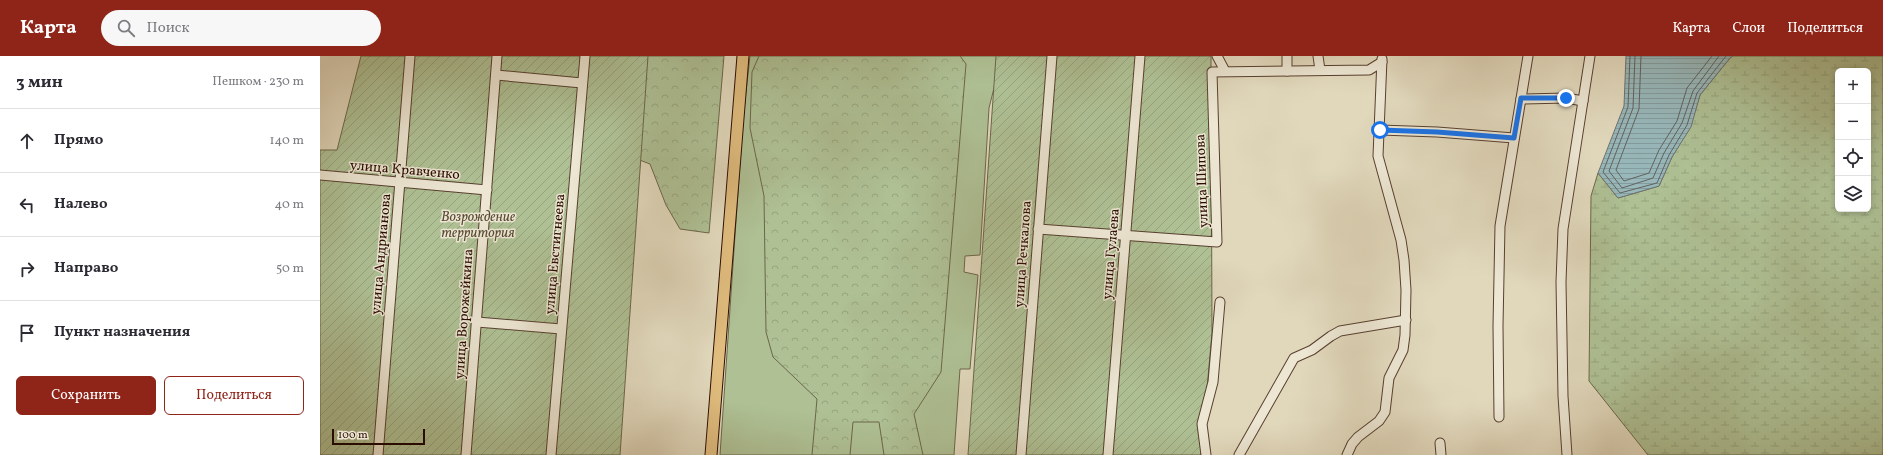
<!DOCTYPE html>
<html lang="ru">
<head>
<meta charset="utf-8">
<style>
  :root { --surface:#fff; --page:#f7f7f7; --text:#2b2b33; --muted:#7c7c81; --line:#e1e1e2; --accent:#8f2418 }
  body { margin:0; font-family:Vollkorn,serif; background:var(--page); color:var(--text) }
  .controls { position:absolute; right:12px; top:12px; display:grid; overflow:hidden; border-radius:6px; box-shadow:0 2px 6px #0003 }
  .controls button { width:36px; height:36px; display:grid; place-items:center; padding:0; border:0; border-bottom:1px solid var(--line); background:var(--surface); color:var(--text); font:20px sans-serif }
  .scale { position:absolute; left:12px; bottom:10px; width:93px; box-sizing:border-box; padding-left:4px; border:2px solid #2b0c00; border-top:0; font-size:11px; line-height:14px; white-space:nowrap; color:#2b0c00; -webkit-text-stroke:3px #ece6d3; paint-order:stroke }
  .stop { position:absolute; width:12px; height:12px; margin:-9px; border:3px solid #1a73e8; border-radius:50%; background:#fff }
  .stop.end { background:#1a73e8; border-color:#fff; box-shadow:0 1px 4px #0008 }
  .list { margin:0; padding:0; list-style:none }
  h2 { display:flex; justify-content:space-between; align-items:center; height:52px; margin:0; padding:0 16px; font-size:17px }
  h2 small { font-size:13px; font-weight:400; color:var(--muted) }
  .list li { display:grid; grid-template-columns:26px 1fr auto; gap:12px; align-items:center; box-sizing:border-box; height:64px; padding:0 16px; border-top:1px solid var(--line) }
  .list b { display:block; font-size:15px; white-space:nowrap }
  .list em { font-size:13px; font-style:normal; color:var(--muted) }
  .actions { display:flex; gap:8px; padding:12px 16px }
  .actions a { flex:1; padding:9px 0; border:1px solid var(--accent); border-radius:6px; text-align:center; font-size:14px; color:var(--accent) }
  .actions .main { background:var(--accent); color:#fff }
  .icon { flex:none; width:22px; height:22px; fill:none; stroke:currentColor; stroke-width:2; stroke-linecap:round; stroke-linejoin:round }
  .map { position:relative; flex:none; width:1563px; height:399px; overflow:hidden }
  header { display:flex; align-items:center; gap:24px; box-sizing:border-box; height:56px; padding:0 20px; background:var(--accent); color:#fff }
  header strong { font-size:19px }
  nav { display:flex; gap:22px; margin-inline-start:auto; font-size:14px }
  .search { width:280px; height:36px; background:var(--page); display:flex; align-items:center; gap:10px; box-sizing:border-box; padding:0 14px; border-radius:22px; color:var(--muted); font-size:15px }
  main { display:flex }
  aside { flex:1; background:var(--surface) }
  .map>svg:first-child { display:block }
</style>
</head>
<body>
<header>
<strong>Карта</strong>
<div class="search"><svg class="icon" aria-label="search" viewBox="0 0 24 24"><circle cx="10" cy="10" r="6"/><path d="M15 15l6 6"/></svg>Поиск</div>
<nav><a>Карта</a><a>Слои</a><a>Поделиться</a></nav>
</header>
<main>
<aside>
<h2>3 мин<small>Пешком · 230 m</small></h2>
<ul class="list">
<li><svg class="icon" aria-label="ahead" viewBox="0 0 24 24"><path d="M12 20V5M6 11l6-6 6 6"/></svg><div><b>Прямо</b></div><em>140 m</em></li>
<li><svg class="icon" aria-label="left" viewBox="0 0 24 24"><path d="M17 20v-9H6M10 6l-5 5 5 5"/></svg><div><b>Налево</b></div><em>40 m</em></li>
<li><svg class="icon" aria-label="right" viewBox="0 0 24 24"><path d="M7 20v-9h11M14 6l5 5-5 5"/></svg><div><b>Направо</b></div><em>50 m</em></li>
<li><svg class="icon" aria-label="arrive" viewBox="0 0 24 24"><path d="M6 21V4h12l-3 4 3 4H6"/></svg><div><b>Пункт назначения</b></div></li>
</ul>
<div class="actions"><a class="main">Сохранить</a><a>Поделиться</a></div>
</aside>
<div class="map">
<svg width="1563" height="399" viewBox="0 0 1563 399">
  <defs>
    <pattern id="forest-crowns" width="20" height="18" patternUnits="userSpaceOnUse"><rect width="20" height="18" fill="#aec094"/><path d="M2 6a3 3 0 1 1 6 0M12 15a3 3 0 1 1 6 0" fill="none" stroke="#96a47e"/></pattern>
    <pattern id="wetland-marsh" width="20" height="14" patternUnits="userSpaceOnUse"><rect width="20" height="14" fill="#aec094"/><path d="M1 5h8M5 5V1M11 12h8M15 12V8" fill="none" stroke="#96a47e"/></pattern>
    <pattern id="garden-furrows" width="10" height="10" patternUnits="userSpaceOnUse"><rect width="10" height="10" fill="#aec094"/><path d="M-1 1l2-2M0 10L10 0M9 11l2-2" fill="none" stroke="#96a47e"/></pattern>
    <pattern id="water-rules" width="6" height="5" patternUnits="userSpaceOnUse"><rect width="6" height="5" fill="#98b8bb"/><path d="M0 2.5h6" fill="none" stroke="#839d9f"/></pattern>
  </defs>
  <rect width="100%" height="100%" fill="#e1d8bc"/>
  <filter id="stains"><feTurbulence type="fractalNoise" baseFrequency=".005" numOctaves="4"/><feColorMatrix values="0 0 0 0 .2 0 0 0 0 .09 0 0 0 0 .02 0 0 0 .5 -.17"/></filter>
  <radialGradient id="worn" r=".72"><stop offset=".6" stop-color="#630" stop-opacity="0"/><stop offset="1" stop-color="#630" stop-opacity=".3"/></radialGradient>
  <path fill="#aec094" stroke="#6c664a" d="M430 0H682L669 52 660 199 645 200 644 216 658 219 650 313H640L634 399H400L423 63Z"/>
  <g fill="url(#forest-crowns)" stroke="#6c664a">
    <path d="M309 0H404L389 177 360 173 346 149 330 108 270 85Z"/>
    <path d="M439 0H640L646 8 621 316 594 358 603 399H564L559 366H533L530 399H492L497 343 453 301 446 276 444 140 430 72 432 16Z"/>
  </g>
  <path fill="url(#wetland-marsh)" stroke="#6c664a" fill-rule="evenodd" d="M1413 0H1563V399H1328L1269 325 1271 140 1278 117 1298 142 1339 130 1352 101 1370 71 1380 39 1410 2ZM1518 15H1548V153H1518Z"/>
  <g fill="url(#garden-furrows)" stroke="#6c664a">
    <path d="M41 0H328L300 399H0V94H17Z"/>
    <path d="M676 0H891L892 277 881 399H648Z"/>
  </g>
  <path fill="url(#water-rules)" stroke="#6c7370" d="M1306 0H1413L1410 2 1380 39 1371 71 1352 101 1339 130 1298 142 1278 117 1304 50Z"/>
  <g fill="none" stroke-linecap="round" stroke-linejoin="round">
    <g stroke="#62625e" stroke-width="1">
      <path d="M1310 0 1308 51 1283 116 1300 137 1337 127 1349 99 1367 69 1377 37 1406 0"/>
      <path d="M1315 0 1313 52 1289 115 1302 132 1333 122 1344 97 1362 67 1373 35 1399 0"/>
      <path d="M1321 0 1319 53 1296 114 1304 125 1329 117 1339 94 1357 65 1367 32 1392 0"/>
    </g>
    <g stroke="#583f2f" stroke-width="11">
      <g id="minor">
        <path d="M897 0 905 15"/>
        <path d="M967 0V15"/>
        <path d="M998 0 1000 14"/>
        <path d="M176 19 262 27"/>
        <path d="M1201 43 1246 42 1263 45"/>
        <path d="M1060 74 1117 76 1194 82"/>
        <path d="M0 119 167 134"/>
        <path d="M718 173 897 186 892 16 1049 14 1062 6"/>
        <path d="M157 266 241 273"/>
        <path d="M1179 361 1178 270 1180 170 1208 0"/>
        <path d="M1120 387 1121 399"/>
        <path d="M58 399 90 0"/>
        <path d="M146 399 177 0"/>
        <path d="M231 399 265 0"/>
        <path d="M701 399 732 0"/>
        <path d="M788 399 820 0"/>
        <path d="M886 399 882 368 893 326 900 246"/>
        <path d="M919 399 974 302 992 294 1011 280 1020 275 1086 264"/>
        <path d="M1027 399 1032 388 1038 381 1059 365 1065 356 1069 322 1083 294 1085 279 1086 234 1084 204 1081 184 1058 100 1062 3"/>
        <path d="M1247 399 1243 340 1241 226 1243 173 1270 0"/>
      </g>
    </g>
    <g stroke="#2b0c00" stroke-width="13">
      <path id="major" d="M391 399 423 0"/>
    </g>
    <use href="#minor" stroke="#ece6d3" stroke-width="9"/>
    <use href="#major" stroke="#e0bc7e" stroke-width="11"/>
  </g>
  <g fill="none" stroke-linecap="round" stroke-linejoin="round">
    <path stroke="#1a73e8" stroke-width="5" d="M1060 74 1117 76 1194 82 1201 42H1246"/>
  </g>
  <g text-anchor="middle" stroke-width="3" stroke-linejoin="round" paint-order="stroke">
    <g font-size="14" fill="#2b0c00" stroke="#ece6d3">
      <text transform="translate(85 113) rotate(5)" y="5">улица Кравченко</text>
      <text transform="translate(881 125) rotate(-92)" y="5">улица Шипова</text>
      <text transform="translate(60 198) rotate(-85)" y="5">улица Андрианова</text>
      <text transform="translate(234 198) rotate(-85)" y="5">улица Евстигнеева</text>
      <text transform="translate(702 198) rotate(-86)" y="5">улица Речкалова</text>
      <text transform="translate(790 198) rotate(-85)" y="5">улица Гулаева</text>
      <text transform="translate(143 258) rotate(-86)" y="5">улица Ворожейкина</text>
    </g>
    <g font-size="14" font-style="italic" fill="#594b34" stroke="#ece6d3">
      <text x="158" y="165">Возрождение<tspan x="158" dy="16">территория</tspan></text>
    </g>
  </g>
  <rect width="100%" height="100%" filter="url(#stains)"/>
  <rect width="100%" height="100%" fill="url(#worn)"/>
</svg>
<div class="controls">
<button>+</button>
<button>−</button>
<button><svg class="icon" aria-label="locate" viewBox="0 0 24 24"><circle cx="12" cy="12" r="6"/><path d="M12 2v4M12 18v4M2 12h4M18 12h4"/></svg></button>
<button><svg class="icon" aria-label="layers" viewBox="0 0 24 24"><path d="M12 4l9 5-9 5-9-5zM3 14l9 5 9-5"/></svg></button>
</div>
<div class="scale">100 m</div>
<div class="stop" style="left:1060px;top:74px"></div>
<div class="stop end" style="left:1246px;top:42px"></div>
</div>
</main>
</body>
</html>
